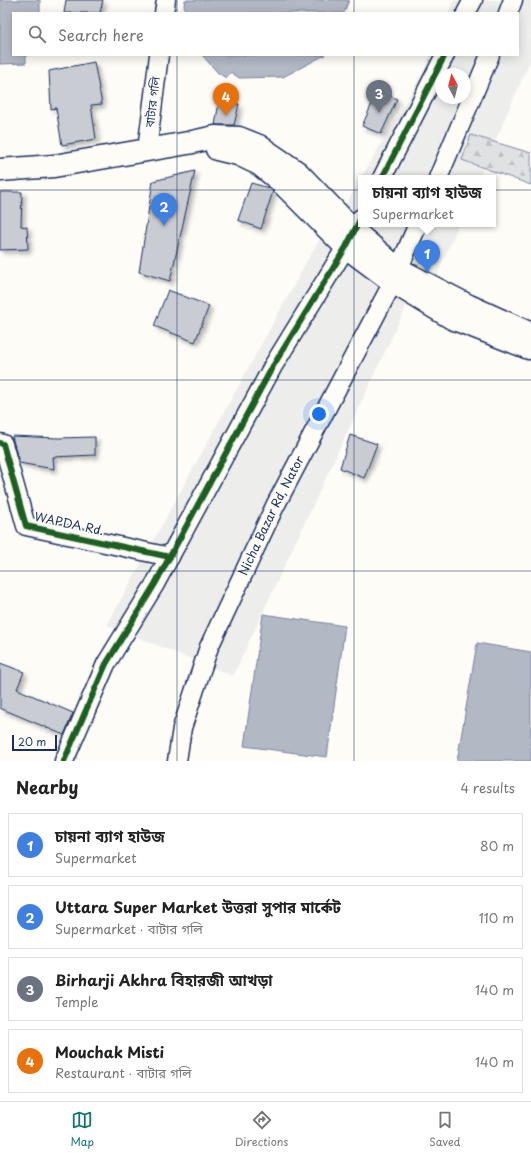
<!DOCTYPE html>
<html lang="en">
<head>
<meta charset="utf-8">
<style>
  :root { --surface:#fff; --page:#f2f2f2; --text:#222; --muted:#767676; --line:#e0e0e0; --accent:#0f766e }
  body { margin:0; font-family:"Playpen Sans","Noto Sans Bengali",sans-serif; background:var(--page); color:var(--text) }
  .compass { position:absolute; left:435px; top:68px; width:36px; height:36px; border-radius:50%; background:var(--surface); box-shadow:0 2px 10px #0003; rotate:353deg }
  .scale { position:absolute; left:12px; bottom:10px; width:45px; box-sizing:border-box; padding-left:4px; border:2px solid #1b2f5e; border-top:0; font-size:11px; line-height:14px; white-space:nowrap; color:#1b2f5e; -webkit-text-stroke:3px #fdfcf7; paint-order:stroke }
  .you { position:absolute; left:319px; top:414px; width:14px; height:14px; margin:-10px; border:3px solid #fff; border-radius:50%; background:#1a73e8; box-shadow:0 0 0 6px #1a73e833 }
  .badge { display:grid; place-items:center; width:26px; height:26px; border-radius:50%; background:var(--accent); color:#fff; font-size:13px; font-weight:700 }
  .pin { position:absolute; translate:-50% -33px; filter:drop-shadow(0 1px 2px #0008) }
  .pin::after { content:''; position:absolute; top:21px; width:14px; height:12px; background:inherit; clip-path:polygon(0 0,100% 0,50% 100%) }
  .popup { position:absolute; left:358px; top:175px; width:138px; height:52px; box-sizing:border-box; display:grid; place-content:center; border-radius:0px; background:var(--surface); filter:drop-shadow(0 1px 3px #0005); font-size:13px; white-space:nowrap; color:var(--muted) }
  .popup b { font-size:15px; color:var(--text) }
  .popup::after { content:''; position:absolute; left:50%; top:100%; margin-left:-8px; border:8px solid transparent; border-top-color:var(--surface) }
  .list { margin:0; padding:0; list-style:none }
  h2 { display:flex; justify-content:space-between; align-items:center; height:52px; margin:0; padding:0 16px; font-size:17px }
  h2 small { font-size:13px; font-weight:400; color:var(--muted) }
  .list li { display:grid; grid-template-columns:26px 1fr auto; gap:12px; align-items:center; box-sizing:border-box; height:64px; margin:0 8px 8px; padding:0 8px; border:1px solid var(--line); border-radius:0px }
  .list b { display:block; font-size:15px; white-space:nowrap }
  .list p { margin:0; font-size:13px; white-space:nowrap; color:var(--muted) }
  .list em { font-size:13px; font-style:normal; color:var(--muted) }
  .icon { flex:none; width:22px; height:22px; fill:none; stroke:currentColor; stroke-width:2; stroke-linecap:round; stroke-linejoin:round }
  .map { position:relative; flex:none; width:531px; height:761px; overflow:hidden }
  .search { position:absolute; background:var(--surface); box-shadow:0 2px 10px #0003; left:12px; right:12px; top:12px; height:44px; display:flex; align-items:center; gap:10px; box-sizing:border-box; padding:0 14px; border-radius:0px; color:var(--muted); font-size:15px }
  .sheet { height:340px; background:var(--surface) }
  nav { display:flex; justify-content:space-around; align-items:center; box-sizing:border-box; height:56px; border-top:1px solid var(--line); background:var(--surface); font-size:11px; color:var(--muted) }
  nav a { display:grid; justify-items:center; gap:2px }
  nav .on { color:var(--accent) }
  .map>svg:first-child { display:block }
</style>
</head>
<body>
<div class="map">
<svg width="531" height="761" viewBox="0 0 531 761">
  <defs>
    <pattern id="forest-firs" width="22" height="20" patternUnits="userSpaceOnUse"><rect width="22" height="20" fill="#e0e1e3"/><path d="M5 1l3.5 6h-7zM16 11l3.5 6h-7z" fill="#c0c1c5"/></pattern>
    <filter id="shadow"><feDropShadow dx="3.5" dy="3.5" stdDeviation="2" flood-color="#0004"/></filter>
  </defs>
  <rect width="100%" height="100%" fill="#fdfcf7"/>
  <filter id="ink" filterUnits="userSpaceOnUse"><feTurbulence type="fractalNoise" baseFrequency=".025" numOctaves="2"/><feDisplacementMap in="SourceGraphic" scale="8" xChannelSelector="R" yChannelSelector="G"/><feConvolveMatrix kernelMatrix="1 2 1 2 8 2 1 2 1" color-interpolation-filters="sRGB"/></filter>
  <g filter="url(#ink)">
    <g fill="#edeeec" fill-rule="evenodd">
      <path d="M454 0H531V59L479 178H361L425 69 430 55H518V13H448ZM441 74H465V98H441Z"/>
      <path d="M361 178V224H459L432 286 339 216Z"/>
      <path d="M327 225 412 294 233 676 107 625Z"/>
    </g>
    <path fill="url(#forest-firs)" stroke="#7e88a0" d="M471 135 531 153V185L462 160Z"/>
    <g fill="#b3b8c5" stroke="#76819c">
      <path d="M0 0H40V13H13V55H26V63L0 64Z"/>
      <path d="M185 0H349L344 13H186L184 6Z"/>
      <path d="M202 55H325L283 77 239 78 231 72 226 78 218 73Z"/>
      <path d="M263 614 345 626 327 757 244 746Z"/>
      <path d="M477 643 531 652V761H457Z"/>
    </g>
    <g fill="#c9ccd3" stroke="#1b2f5e" filter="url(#shadow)">
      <path d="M66 0H103L100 13H64Z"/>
      <path d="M94 62 102 104 91 105 96 139 62 145 56 108 51 109 49 71Z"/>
      <path d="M378 90 397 99 381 134 362 126Z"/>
      <path d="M219 102 239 104 234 125H215Z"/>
      <path d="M195 171 170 281 139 272 153 181Z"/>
      <path d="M251 183 269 188 273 191 261 229 238 220Z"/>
      <path d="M0 192H22L21 226 27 227 28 249 0 250Z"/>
      <path d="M168 290 209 306 195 342 154 326Z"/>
      <path d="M350 435 377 444 364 478 340 468Z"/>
      <path d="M12 436 58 438 95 437V455L53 457 54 469 19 463Z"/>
      <path d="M0 663 24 672 17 689 73 713 64 735 0 708Z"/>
    </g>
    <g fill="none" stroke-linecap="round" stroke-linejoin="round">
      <g stroke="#1b2f5e" stroke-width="21">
        <g id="minor">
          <path d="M164 13 166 0"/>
          <path d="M466 13 473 0"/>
          <path d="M508 13 513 0"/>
          <path d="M147 150 159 55"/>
          <path d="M382 178 445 55"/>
          <path d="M438 178 490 55"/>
          <path d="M0 443 3 444 26 526 170 557"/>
          <path d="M64 761 106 664 155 584 273 366 346 247 361 218"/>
          <path id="s1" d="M177 761 182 728 209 647 275 506 393 282 418 224"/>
        </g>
      </g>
      <g stroke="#1b2f5e" stroke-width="25">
        <g id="highway">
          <path d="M217 149 238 154 259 164 279 180 346 247 393 282 452 318 529 348"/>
          <path d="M0 170 54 166 188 143 215 137 239 138 259 146 297 172 354 231 398 269 469 306 531 334"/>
        </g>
      </g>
      <use href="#minor" stroke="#fdfcf7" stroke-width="18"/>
      <use href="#highway" stroke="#fdfcf7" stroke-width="22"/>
      <g stroke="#fdfcf7" stroke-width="8">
        <g id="cycleway">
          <path d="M382 178 445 55"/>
          <path d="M0 443 3 444 26 526 170 557"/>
          <path d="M64 761 106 664 155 584 273 366 346 247 361 218"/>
        </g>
      </g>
      <use href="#cycleway" stroke="#1b5e20" stroke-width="6"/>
    </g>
  </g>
  <path fill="none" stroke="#1b2f5e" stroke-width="1" stroke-opacity="0.55" d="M177 0V13M354 0V13M177 55V761M354 55V761M0 190H531M0 380H531M0 571H531"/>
  <g text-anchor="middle" stroke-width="3.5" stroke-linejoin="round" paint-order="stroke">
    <g font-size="12" fill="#1b2f5e" stroke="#fdfcf7">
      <text transform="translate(153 102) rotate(-83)" y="4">বাটার গলি</text>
      <text dy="4" stroke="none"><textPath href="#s1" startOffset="264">Nicha Bazar Rd, Nator</textPath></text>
      <text transform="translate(69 524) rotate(12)" y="4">WAPDA Rd.</text>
    </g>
  </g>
</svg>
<svg class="compass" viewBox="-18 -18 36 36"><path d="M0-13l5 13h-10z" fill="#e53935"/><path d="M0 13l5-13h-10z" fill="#767676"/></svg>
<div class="scale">20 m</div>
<div class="you"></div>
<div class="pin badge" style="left:427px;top:273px;background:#3f7fe0">1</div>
<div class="popup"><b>চায়না ব্যাগ হাউজ</b>Supermarket</div>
<div class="pin badge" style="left:164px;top:226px;background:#3f7fe0">2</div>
<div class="pin badge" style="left:379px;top:113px;background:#6b7280">3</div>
<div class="pin badge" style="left:226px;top:116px;background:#e8710a">4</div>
<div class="search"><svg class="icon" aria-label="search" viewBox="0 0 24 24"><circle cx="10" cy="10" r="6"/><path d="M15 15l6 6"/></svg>Search here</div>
</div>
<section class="sheet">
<h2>Nearby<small>4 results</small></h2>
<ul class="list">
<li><span class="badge" style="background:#3f7fe0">1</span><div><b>চায়না ব্যাগ হাউজ</b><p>Supermarket</p></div><em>80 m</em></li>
<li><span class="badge" style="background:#3f7fe0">2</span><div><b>Uttara Super Market উত্তরা সুপার মার্কেট</b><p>Supermarket · বাটার গলি</p></div><em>110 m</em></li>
<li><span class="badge" style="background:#6b7280">3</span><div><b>Birharji Akhra বিহারজী আখড়া</b><p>Temple</p></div><em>140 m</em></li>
<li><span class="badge" style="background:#e8710a">4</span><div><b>Mouchak Misti</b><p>Restaurant · বাটার গলি</p></div><em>140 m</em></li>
</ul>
</section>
<nav>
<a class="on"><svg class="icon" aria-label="map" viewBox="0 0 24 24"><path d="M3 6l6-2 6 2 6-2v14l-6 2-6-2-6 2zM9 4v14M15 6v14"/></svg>Map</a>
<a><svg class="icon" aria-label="directions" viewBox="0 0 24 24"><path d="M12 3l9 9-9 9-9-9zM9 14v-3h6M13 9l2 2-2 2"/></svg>Directions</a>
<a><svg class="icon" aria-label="saved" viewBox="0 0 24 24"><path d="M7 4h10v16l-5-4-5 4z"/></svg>Saved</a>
</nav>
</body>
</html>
